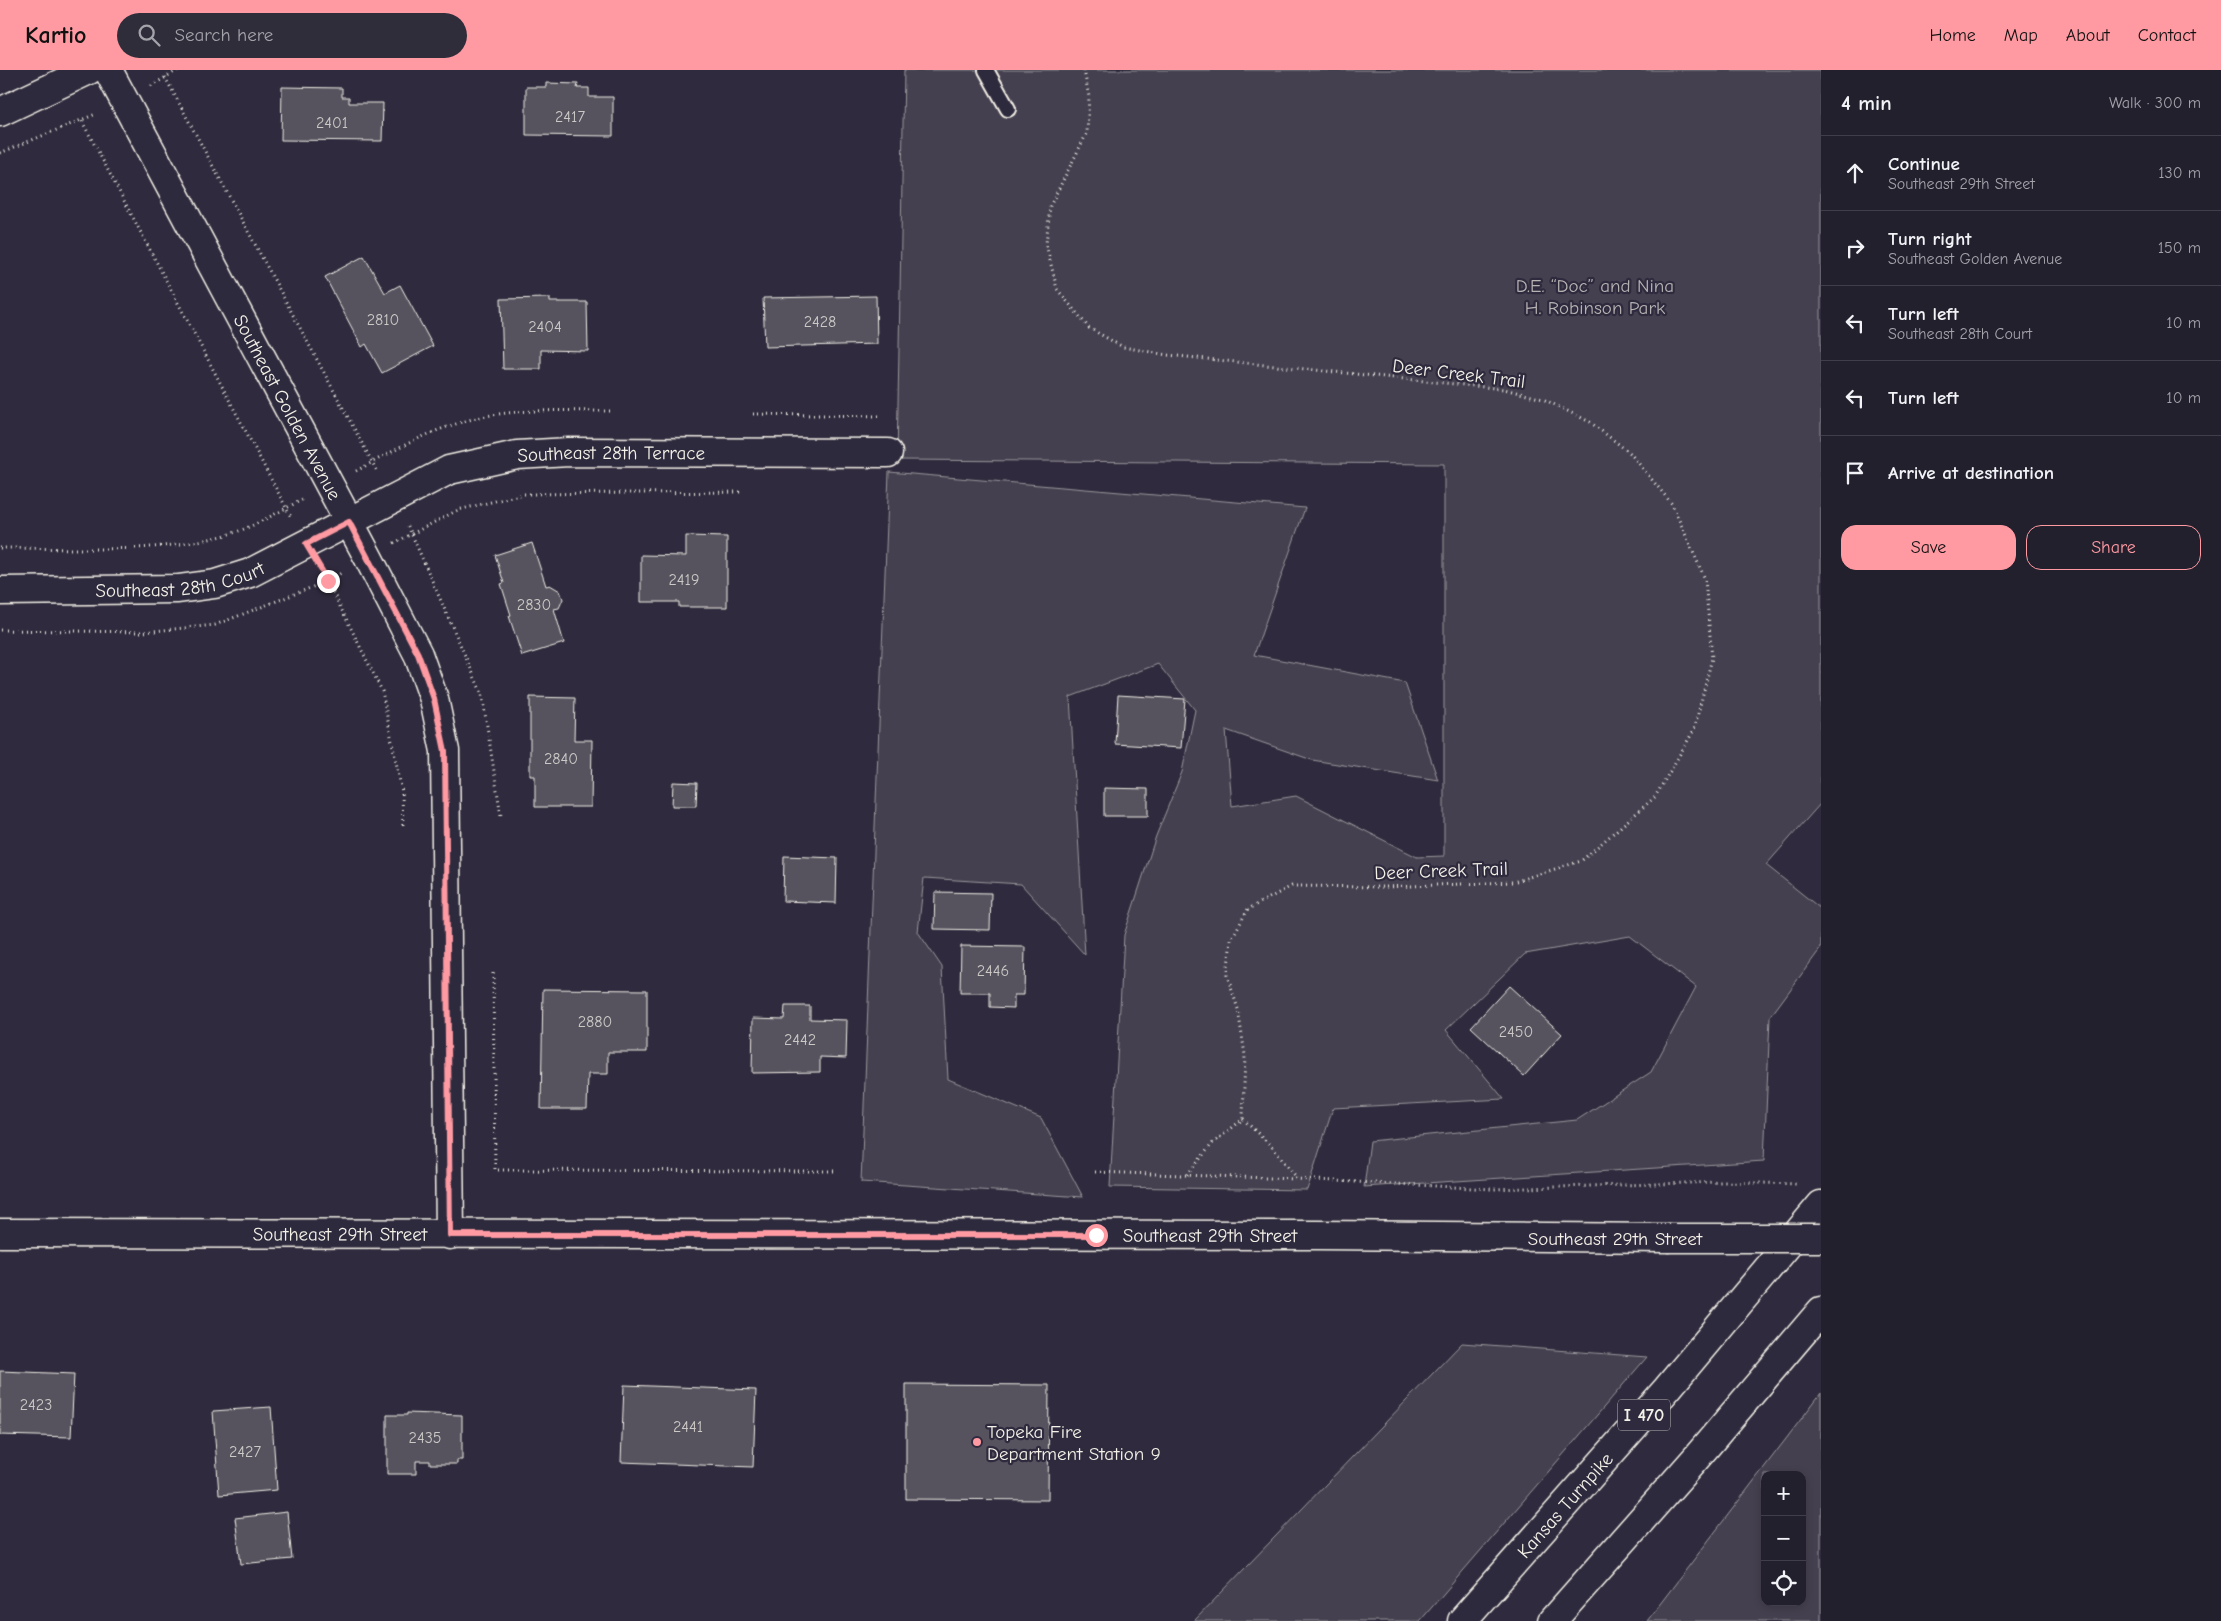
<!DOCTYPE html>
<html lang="en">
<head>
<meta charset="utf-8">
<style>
  :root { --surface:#23202e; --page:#2f2d3a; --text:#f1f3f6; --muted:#a3a3aa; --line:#403e4a; --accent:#ff9aa2 }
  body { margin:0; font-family:"Comic Neue",sans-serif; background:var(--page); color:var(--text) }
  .controls { position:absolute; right:15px; bottom:15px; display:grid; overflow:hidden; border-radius:10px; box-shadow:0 2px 8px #0003 }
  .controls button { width:45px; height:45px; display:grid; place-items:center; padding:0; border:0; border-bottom:1px solid var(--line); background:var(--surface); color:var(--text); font:25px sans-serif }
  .stop { position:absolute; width:15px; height:15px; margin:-11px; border:4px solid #ff9aa2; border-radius:50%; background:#fff }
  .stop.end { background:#ff9aa2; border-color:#fff; box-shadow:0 1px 5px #0008 }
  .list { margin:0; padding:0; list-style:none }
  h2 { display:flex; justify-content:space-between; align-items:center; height:65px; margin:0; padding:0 20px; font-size:21px }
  h2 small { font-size:16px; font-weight:400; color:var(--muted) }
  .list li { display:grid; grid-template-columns:32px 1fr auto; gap:15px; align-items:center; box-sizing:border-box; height:75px; padding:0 20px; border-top:1px solid var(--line) }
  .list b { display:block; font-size:19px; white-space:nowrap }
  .list p { margin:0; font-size:16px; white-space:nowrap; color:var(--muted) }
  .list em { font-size:16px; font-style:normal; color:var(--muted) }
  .actions { display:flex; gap:10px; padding:15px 20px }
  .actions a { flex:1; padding:11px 0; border:1px solid var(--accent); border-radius:15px; text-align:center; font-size:18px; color:var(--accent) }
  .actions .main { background:var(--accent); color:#111 }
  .icon { flex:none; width:28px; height:28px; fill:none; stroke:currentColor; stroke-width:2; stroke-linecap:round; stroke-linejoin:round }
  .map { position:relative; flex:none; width:1821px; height:1551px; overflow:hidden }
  header { display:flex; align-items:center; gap:30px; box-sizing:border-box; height:70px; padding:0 25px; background:var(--accent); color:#111 }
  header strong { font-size:24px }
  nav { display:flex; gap:28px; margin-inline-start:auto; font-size:18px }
  .search { width:350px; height:45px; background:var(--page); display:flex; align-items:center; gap:12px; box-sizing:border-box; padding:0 18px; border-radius:28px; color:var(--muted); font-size:19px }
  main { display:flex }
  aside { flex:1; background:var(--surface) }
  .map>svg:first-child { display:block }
</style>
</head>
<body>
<header>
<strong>Kartio</strong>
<div class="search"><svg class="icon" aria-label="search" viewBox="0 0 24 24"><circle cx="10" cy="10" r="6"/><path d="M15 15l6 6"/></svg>Search here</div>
<nav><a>Home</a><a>Map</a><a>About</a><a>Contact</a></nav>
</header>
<main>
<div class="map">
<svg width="1821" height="1551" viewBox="0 0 1821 1551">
  <rect width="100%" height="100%" fill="#2f2a3d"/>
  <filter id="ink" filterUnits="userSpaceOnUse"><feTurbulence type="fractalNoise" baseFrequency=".02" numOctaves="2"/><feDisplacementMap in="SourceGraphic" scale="10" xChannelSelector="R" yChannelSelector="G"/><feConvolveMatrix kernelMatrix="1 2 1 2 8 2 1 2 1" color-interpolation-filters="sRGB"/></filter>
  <g filter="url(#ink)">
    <g fill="#454050" stroke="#9c989c" fill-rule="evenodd">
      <path d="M904 0H1821V733L1766 795 1821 839V878L1770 947 1764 1091 1364 1117 1370 1071 1577 1050 1651 1002 1696 917 1630 866 1525 884 1446 960 1504 1029 1333 1038 1307 1120 1110 1117 1124 865 1156 766 1182 702 1195 640 1158 594 1070 627 1085 885 1021 814 924 808 918 862 942 897 948 1009 1041 1048 1083 1127 861 1112 889 402 1305 438 1254 585 1405 613 1438 710 1312 690 1226 660 1232 736 1296 726 1417 787 1444 786V394L897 390Z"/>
      <path d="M1462 1273 1647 1287 1420 1551H1194Z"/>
      <path d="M1821 1323V1551H1647ZM1765 1405H1802V1532H1765Z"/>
    </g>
    <g fill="#56525f" stroke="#f4f1e8">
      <path d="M546 13 578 14 577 18H589V27H613V66L526 65V17H546Z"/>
      <path d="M282 17 342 18V27H349V33H383L382 71 281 70Z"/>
      <path d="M364 186 385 223 400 215 433 276 382 303 366 274 362 277 325 207Z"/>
      <path d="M876 226 877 274 765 277 763 228Z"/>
      <path d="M550 228V232H587L588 281 541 280V299H503L501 229Z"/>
      <path d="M686 466 727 467V537H679V532H641V485L686 486Z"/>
      <path d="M532 473 546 516 550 515 560 521 563 529 559 538 554 539 564 573 522 586 509 546 511 545 501 514 504 513 495 485Z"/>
      <path d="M1118 625 1185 629 1181 678 1115 674Z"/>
      <path d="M530 627 575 628 574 670H592L591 737H535V706H530Z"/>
      <path d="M673 712 697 713 696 736H672Z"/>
      <path d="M1104 718 1148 719V746H1104Z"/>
      <path d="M784 786 837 788 836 833 783 831Z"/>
      <path d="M935 822 991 823 990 860 934 859Z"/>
      <path d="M961 876 1025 877 1024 925H1014V938L990 937V923H960Z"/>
      <path d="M1509 916 1562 964 1524 1006 1471 957Z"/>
      <path d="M543 919 647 920V982H608V1004H588L587 1039H541Z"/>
      <path d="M785 936H810V949L847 950 846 988 820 987V1002L752 1003 753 948 784 949Z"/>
      <path d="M0 1301 74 1304 71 1367 0 1365Z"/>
      <path d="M906 1314 1049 1315 1048 1430 906 1429Z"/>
      <path d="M624 1315 756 1320 753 1397 621 1392Z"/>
      <path d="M271 1337 277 1420 219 1425 213 1341Z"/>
      <path d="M407 1343 462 1345V1390H457V1394H430V1391H416V1404H387V1345H407Z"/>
      <path d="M287 1442 292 1489 241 1494 235 1448Z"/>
    </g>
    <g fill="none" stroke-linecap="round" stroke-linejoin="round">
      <g stroke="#f4f1e8" stroke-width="18">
        <path id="service" d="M986 0 1008 39"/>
      </g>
      <g stroke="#f4f1e8" stroke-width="31">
        <g id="minor">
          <path id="s1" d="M108 0 368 487 418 584 434 629 445 681 450 1165"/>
          <path d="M0 42 89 0"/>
          <path id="s2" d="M0 521 178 519 215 514 250 503 449 400 517 385 569 382 888 383"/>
        </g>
      </g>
      <g stroke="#f4f1e8" stroke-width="31">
        <g id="secondary">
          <path id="s3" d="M0 1163 1317 1165 1667 1168"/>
        </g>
      </g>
      <g stroke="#f4f1e8" stroke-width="31">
        <g id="motorway">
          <path id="s4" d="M1462 1551 1667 1319 1821 1135"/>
          <path d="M1552 1551 1697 1387 1821 1241"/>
        </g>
      </g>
      <g stroke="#f4f1e8" stroke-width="3" stroke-dasharray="1 4" stroke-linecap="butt">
        <path d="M1084 0 1089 27 1087 63 1050 136 1046 174 1057 219 1089 258 1123 277 1167 285 1504 319 1543 329 1590 352 1630 383 1672 434 1705 509 1712 588 1694 660 1655 727 1581 791 1513 812 1385 817 1292 816 1248 839 1231 870 1227 905 1238 939 1245 985 1243 1049 1213 1073 1187 1105"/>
        <path d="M165 7 378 403"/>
        <path d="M151 16 178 0"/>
        <path d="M82 51 291 447"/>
        <path d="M0 83 96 44"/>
        <path d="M753 344 880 346"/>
        <path d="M356 401C390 383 422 364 459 353 507 337 561 341 611 341"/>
        <path d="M408 456 482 624 501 746"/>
        <path d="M394 473 458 440 524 424 743 422"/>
        <path d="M0 478C77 478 162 485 236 462 259 454 281 440 302 430"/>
        <path d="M322 500 382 621 402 722 403 758"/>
        <path d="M0 560 143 562 215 555 328 511 341 503"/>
        <path d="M493 903 495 1100 835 1101"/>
        <path d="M1243 1049 1273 1078 1297 1108"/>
        <path d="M1095 1102 1297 1109 1492 1119 1721 1112 1799 1114"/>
      </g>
      <use href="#service" stroke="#2f2a3d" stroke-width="14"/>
      <use href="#minor" stroke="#2f2a3d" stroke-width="28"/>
      <use href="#secondary" stroke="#2f2a3d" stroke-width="28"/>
      <use href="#motorway" stroke="#2f2a3d" stroke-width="28"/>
      <g stroke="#f4f1e8" stroke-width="31" stroke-linecap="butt">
        <path id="secondary-bridge" d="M1667 1168H1821"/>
      </g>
      <use href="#secondary-bridge" stroke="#2f2a3d" stroke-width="28"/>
    </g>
  </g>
  <g fill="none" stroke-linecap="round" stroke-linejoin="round" filter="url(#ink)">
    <path stroke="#ff9aa2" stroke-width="6" d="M328 511 306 474 349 452 418 584 434 629 445 681 450 1165H1096"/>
  </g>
  <circle fill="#ff9aa2" stroke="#2f2a3d" stroke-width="2" cx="977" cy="1372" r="5"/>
  <g text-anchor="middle" stroke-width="4.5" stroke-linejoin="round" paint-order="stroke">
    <g font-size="16" fill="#ccc9c6">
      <text x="570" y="52">2417</text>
      <text x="332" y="58">2401</text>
      <text x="383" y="255">2810</text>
      <text x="820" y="257">2428</text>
      <text x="545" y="262">2404</text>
      <text x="684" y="515">2419</text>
      <text x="534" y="540">2830</text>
      <text x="561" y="694">2840</text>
      <text x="993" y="906">2446</text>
      <text x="595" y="957">2880</text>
      <text x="1516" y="967">2450</text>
      <text x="800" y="975">2442</text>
      <text x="36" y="1340">2423</text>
      <text x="688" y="1362">2441</text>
      <text x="425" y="1373">2435</text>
      <text x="245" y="1387">2427</text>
    </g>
    <rect fill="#2f2a3d" stroke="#b9b5b5" stroke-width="1" x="1618" y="1329.5" width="52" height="31" rx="4"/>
    <g font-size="18" font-weight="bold" fill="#f4f1e8">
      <text x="1644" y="1351">I 470</text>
    </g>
    <g font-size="19" fill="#b7b3b3" stroke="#2f2a3d">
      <text x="1595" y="222">D.E. “Doc” and Nina<tspan x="1595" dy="22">H. Robinson Park</tspan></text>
    </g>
    <g font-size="19" fill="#f4f1e8" stroke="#2f2a3d">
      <text transform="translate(1459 303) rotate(7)" y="7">Deer Creek Trail</text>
      <text dy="7" stroke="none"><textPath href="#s1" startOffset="382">Southeast Golden Avenue</textPath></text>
      <text dy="7" stroke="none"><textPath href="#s2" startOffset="640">Southeast 28th Terrace</textPath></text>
      <text dy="7" stroke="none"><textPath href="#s2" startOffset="181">Southeast 28th Court</textPath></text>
      <text transform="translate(1441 800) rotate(-2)" y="7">Deer Creek Trail</text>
      <text dy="7" stroke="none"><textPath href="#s3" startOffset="340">Southeast 29th Street</textPath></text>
      <text dy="7" stroke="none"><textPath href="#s3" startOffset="1210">Southeast 29th Street</textPath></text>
      <text x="1615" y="1175">Southeast 29th Street</text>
      <text dy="7" stroke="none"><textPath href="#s4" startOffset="155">Kansas Turnpike</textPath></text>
    </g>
    <g font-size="19" fill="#f4f1e8" stroke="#2f2a3d" text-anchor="start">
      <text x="987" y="1368">Topeka Fire<tspan x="987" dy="22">Department Station 9</tspan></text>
    </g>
  </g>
</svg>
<div class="controls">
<button>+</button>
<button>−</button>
<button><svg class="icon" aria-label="locate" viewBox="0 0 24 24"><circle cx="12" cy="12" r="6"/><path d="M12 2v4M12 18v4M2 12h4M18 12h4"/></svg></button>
</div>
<div class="stop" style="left:1096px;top:1165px"></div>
<div class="stop end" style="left:328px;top:511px"></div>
</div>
<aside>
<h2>4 min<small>Walk · 300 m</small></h2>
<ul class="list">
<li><svg class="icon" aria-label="ahead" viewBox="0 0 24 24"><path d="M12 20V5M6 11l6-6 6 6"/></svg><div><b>Continue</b><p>Southeast 29th Street</p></div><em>130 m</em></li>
<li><svg class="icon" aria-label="right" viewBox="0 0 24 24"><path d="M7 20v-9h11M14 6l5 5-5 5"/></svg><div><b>Turn right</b><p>Southeast Golden Avenue</p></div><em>150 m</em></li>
<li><svg class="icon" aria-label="left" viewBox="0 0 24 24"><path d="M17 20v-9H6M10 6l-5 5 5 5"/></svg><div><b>Turn left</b><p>Southeast 28th Court</p></div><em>10 m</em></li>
<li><svg class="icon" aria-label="left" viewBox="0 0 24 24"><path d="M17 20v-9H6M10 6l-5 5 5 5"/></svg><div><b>Turn left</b></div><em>10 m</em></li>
<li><svg class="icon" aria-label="arrive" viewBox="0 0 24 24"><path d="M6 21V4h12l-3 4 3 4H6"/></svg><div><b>Arrive at destination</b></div></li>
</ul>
<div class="actions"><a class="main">Save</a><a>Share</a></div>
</aside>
</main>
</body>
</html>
